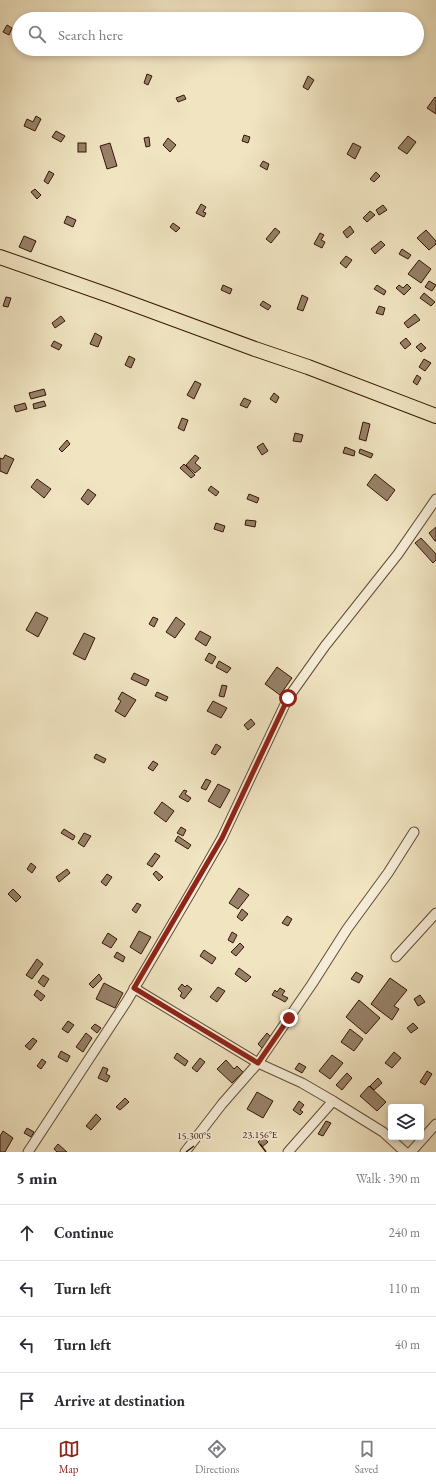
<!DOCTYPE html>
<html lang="en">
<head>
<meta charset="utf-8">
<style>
  :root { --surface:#fff; --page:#f2f2f3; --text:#2b2b33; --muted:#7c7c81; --line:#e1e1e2; --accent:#8f2418 }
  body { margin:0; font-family:"EB Garamond",serif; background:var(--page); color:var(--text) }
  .controls { position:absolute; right:12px; bottom:12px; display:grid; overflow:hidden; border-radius:4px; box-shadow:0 2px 6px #0003 }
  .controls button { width:36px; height:36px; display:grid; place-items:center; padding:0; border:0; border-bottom:1px solid var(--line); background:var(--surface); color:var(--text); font:20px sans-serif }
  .stop { position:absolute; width:12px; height:12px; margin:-9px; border:3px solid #8f2418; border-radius:50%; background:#fff }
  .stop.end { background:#8f2418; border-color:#fff; box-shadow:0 1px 4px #0008 }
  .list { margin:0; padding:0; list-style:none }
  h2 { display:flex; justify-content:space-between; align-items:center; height:52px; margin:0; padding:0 16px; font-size:17px }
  h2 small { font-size:13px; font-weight:400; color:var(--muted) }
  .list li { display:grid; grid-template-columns:26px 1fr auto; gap:12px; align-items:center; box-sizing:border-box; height:56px; padding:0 16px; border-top:1px solid var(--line) }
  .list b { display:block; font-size:15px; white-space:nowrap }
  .list em { font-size:13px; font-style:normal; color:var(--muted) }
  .icon { flex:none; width:22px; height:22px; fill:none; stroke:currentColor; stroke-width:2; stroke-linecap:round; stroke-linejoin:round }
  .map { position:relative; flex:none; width:436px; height:1152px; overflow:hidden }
  .search { position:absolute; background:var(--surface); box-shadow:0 2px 6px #0003; left:12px; right:12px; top:12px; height:44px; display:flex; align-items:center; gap:10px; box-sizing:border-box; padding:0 14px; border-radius:22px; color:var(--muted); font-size:15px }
  .sheet { height:276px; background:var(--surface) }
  nav { display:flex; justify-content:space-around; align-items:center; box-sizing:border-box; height:56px; border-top:1px solid var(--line); background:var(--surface); font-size:11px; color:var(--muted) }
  nav a { display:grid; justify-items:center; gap:2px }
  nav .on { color:var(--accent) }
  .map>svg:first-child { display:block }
</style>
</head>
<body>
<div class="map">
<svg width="436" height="1152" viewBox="0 0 436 1152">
  <rect width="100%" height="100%" fill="#f0e4c1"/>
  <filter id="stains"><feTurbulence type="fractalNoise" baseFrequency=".005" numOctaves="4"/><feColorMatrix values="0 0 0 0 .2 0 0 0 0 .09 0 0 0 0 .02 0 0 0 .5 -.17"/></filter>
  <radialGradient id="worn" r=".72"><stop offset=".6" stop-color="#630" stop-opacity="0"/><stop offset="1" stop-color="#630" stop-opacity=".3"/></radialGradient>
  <g fill="#978168" stroke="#361607">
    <path d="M7 25 12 28 9 35 3 32Z"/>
    <path d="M147 74 152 76 148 85 144 83Z"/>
    <path d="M308 76 314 80 308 90 303 87Z"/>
    <path d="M184 95 186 99 178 102 176 98Z"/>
    <path d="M435 97 436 98V114L427 108Z"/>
    <path d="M36 116 41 119 35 131 24 126 27 119 33 122Z"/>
    <path d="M56 131 65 136 61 142 52 137Z"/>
    <path d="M244 135 250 137 248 143 242 141Z"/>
    <path d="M408 136 416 142 407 154 398 148Z"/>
    <path d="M149 137 150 146 146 147 144 138Z"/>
    <path d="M168 138 176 145 170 152 163 145Z"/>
    <rect x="78" y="143" width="8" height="9"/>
    <path d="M110 143 117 166 107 169 100 146Z"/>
    <path d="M353 143 361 147 355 159 347 154Z"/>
    <path d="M263 161 269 164 267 170 260 166Z"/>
    <path d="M49 171 54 174 48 184 44 181Z"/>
    <path d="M376 172 380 176 374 182 370 179Z"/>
    <path d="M35 189 41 195 37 199 31 192Z"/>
    <path d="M201 204 206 207 203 212 206 213 204 217 196 213Z"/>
    <path d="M383 205 387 210 379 215 376 210Z"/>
    <path d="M370 211 375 215 367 222 363 218Z"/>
    <path d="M67 216 76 220 73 227 64 223Z"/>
    <path d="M173 223 180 228 176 232 170 227Z"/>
    <path d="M350 226 354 232 347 238 343 232Z"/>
    <path d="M275 228 280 232 271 243 266 239Z"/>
    <path d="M426 230 436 241V244L429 250 417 238Z"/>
    <path d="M320 233 324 235 321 240 325 242 322 248 314 244Z"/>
    <path d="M24 236 36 241 31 252 19 247Z"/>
    <path d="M381 241 385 245 375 254 371 249Z"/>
    <path d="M402 249 411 255 408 259 399 254Z"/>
    <path d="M346 256 352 260 346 268 340 263Z"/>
    <path d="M419 260 431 269 421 283 408 274Z"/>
    <path d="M429 281 436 285 432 291 425 287Z"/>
    <path d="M407 284 411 288 404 295 396 288 399 285 403 288Z"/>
    <path d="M223 285 232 289 230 294 221 290Z"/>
    <path d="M377 285 386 291 384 295 374 289Z"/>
    <path d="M424 293 435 302 431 306 420 298Z"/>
    <path d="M302 295 308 298 303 311 297 309Z"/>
    <path d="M6 297 11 298 8 307 3 306Z"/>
    <path d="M263 301 271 306 268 310 260 305Z"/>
    <path d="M379 306 385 308 383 315 376 313Z"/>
    <path d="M415 314 420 320 408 328 404 323Z"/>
    <path d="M61 316 65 321 55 328 52 323Z"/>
    <path d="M95 333 102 337 98 347 90 344Z"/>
    <path d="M406 338 411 344 405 349 400 343Z"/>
    <path d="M54 341 62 345 59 350 51 346Z"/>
    <path d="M421 343 426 348 421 352 416 347Z"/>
    <path d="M129 356 135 359 131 368 125 365Z"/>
    <path d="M424 359 431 363 425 371 419 367Z"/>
    <path d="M417 375 421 378 417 385 413 382Z"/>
    <path d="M195 381 201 384 194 399 187 395Z"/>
    <path d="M44 389 46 395 31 399 29 393Z"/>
    <path d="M274 393 279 397 276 403 270 399Z"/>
    <path d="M244 398 251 401 247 408 240 405Z"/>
    <path d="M44 401 46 406 34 409 33 404Z"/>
    <path d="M25 403 27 409 16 412 14 406Z"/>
    <path d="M182 418 188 420 184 431 178 428Z"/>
    <path d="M363 422 370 424 366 441 359 439Z"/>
    <path d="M295 433 303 435 301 442 293 441Z"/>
    <path d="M67 440 70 444 62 452 59 449Z"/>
    <path d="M263 443 268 451 262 455 257 447Z"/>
    <path d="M345 447 355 451 354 456 343 453Z"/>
    <path d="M360 449 373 454 371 458 359 453Z"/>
    <path d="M5 455 14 459 7 474 0 471V458L3 459Z"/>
    <path d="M195 455 199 458 195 463 201 468 195 473 186 465Z"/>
    <path d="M184 464 195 475 191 478 180 468Z"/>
    <path d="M375 474 395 490 387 501 367 485Z"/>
    <path d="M37 479 51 489 44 498 31 487Z"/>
    <path d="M211 486 219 492 216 496 208 490Z"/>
    <path d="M88 489 96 495 88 505 81 499Z"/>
    <path d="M249 494 259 498 257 503 247 499Z"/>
    <path d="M246 520 256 521 255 527 245 525Z"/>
    <path d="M216 523 225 526 223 532 214 529Z"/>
    <path d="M436 527V541H435L429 533Z"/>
    <path d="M421 538 436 554V560L433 563 415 543Z"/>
    <path d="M36 612 48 618 38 637 26 630Z"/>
    <path d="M153 617 158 619 154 627 149 624Z"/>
    <path d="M176 617 185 624 175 638 166 632Z"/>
    <path d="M200 631 211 637 206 646 195 639Z"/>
    <path d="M84 633 95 638 85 660 73 654Z"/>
    <path d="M209 653 216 657 212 664 205 660Z"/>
    <path d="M219 661 231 668 227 673 216 667Z"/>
    <path d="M277 667 292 678 280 695 265 684Z"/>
    <path d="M134 673 149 680 146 686 131 679Z"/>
    <path d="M222 685 227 686 224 697 219 696Z"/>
    <path d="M122 692 136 700 125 717 115 711 121 701 118 699Z"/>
    <path d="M157 692 168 697 166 701 155 696Z"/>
    <path d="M213 701 227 708 221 718 207 711Z"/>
    <path d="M251 719 255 724 248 730 244 725Z"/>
    <path d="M216 744 221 747 215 755 211 753Z"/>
    <path d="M96 754 106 759 104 763 94 758Z"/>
    <path d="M153 761 158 764 153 771 148 768Z"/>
    <path d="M206 779 211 781 206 790 201 788Z"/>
    <path d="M218 784 230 790 220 808 208 801Z"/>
    <path d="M184 790 187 791 185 794 191 798 188 802 179 797Z"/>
    <path d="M162 802 174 811 166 822 154 813Z"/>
    <path d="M181 827 186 830 183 836 177 833Z"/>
    <path d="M64 829 75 836 73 840 61 833Z"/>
    <path d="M84 833 91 836 84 847 78 843Z"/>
    <path d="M178 836 191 845 188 849 175 841Z"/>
    <path d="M155 853 160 856 152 867 147 864Z"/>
    <path d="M31 863 36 867 32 873 27 869Z"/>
    <path d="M67 869 70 873 59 882 56 877Z"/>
    <path d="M156 871 163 877 159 881 153 874Z"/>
    <path d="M107 874 112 877 106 886 101 882Z"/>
    <path d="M239 888 249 895 238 909 229 903Z"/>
    <path d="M13 889 21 897 16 902 8 894Z"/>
    <path d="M137 903 141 905 136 913 132 910Z"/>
    <path d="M242 909 248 914 242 921 237 917Z"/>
    <path d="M287 916 292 919 288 926 282 923Z"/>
    <path d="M139 931 151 937 141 954 130 947Z"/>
    <path d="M232 932 237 935 233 943 228 940Z"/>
    <path d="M108 933 117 939 111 948 102 943Z"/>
    <path d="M240 943 244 947 236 956 231 952Z"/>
    <path d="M204 950 216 958 212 964 200 956Z"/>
    <path d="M117 952 125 957 123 962 114 957Z"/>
    <path d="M37 959 43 964 32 979 26 975Z"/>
    <path d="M239 968 251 977 246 982 235 974Z"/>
    <path d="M356 972 363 976 359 983 351 979Z"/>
    <path d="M99 974 102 979 93 988 89 984Z"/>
    <path d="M43 975 49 979 44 987 38 982Z"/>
    <path d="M390 978 407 990 394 1006 399 1009 392 1020 371 1004Z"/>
    <path d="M104 983 123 993 115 1008 96 999Z"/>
    <path d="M182 984 185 987 187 985 192 989 184 999 180 996 182 993 178 989Z"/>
    <path d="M218 987 225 991 217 1002 210 997Z"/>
    <path d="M280 988 285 991 282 995 288 998 285 1002 272 995 275 990 277 992Z"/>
    <path d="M37 990 45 996 41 1001 34 995Z"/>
    <path d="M420 995 425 1002 418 1006 414 999Z"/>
    <path d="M359 1000 380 1018 366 1034 346 1017Z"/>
    <path d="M68 1021 74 1025 68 1033 62 1029Z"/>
    <path d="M413 1023 418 1028 411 1033 407 1028Z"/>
    <path d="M95 1024 101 1028 97 1033 91 1028Z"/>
    <path d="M350 1029 363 1039 354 1051 341 1042Z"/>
    <path d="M86 1033 92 1038 83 1052 76 1047Z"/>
    <path d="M267 1033 271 1037 262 1048 258 1044Z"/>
    <path d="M33 1038 37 1041 30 1050 25 1046Z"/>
    <path d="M61 1051 70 1056 67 1062 58 1057Z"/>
    <path d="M394 1052 401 1058 392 1068 385 1063Z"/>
    <path d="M177 1053 188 1061 185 1066 174 1058Z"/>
    <path d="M332 1055 343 1063 330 1079 319 1071Z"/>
    <path d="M200 1058 205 1062 197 1072 192 1068Z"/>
    <path d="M42 1059 46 1062 41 1069 37 1066Z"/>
    <path d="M226 1060 234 1069 237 1066 243 1072 232 1083 217 1069Z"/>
    <path d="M299 1063 306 1067 302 1073 295 1069Z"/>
    <path d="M103 1067 108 1069 106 1074 110 1076 107 1082 98 1078Z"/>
    <path d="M427 1071 432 1074 425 1085 420 1082Z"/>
    <path d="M347 1073 352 1078 342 1090 336 1085Z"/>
    <path d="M378 1078 382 1083 374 1090 370 1086Z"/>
    <path d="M369 1086 386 1102 377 1111 360 1096Z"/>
    <path d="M257 1092 273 1101 263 1118 247 1109Z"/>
    <path d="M125 1098 129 1102 120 1110 116 1107Z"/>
    <path d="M299 1101 304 1105 300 1110 303 1112 300 1115 293 1110Z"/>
    <path d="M96 1114 101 1119 91 1130 86 1126Z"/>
    <path d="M326 1121 331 1123 323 1136 318 1134Z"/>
    <path d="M27 1128 34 1132 31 1137 24 1133Z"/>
    <path d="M3 1131 13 1138 5 1152H0V1136Z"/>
    <path d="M263 1137 268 1142 262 1147 258 1142Z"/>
    <path d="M58 1144 67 1152H57L54 1149Z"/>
  </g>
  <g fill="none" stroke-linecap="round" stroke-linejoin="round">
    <g stroke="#644a36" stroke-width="11">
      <g id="minor">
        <path d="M396 957 436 913"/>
        <path d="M134 988 258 1063 302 1083 333 1101 383 1132 405 1152"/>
        <path d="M28 1152 127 1001 194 887 222 838 288 698 325 646 398 554 436 499"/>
        <path d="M185 1152 222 1104 258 1063 312 984 347 929 388 873 414 832"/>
        <path d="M288 1152 333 1101"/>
        <path d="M411 1152 436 1124"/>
      </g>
    </g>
    <g stroke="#361607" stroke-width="16">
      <path id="primary" d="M0 257 111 296 255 349 308 367 436 416"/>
    </g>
    <use href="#minor" stroke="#f5edd7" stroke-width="9"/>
    <use href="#primary" stroke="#f0e4c1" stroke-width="14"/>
  </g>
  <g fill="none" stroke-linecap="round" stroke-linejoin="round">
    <path stroke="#8f2418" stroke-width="5" d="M288 698 222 838 134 988 258 1063 289 1018"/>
  </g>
  <path fill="none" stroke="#361607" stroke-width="1.5" d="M260 1144 266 1152M186 1152 194 1146"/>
  <g font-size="10" text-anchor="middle" fill="#361607" stroke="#f5edd7" stroke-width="3.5" stroke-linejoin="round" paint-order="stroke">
    <text x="260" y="1138">23.156°E</text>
    <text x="194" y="1139">15.300°S</text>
  </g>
  <rect width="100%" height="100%" filter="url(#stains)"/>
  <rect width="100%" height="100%" fill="url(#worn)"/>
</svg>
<div class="controls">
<button><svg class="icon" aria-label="layers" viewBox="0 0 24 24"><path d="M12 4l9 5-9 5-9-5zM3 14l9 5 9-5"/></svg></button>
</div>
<div class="stop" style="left:288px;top:698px"></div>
<div class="stop end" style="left:289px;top:1018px"></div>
<div class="search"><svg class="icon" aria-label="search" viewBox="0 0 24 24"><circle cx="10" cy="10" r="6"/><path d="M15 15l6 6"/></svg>Search here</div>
</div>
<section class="sheet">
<h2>5 min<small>Walk · 390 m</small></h2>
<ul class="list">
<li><svg class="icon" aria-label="ahead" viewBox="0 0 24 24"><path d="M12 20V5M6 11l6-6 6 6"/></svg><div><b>Continue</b></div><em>240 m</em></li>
<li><svg class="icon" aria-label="left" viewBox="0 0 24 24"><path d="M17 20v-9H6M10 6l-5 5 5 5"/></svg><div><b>Turn left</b></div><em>110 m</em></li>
<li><svg class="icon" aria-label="left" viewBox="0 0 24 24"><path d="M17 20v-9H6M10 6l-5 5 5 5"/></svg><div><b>Turn left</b></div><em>40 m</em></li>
<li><svg class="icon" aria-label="arrive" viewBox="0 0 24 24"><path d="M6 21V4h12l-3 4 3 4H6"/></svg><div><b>Arrive at destination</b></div></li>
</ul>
</section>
<nav>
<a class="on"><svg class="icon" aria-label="map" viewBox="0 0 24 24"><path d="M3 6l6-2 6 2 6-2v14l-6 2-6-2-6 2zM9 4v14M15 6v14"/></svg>Map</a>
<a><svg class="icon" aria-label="directions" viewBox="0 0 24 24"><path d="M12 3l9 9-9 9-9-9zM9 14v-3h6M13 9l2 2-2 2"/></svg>Directions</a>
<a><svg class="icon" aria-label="saved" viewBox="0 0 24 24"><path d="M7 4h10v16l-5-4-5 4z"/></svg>Saved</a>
</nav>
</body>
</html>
